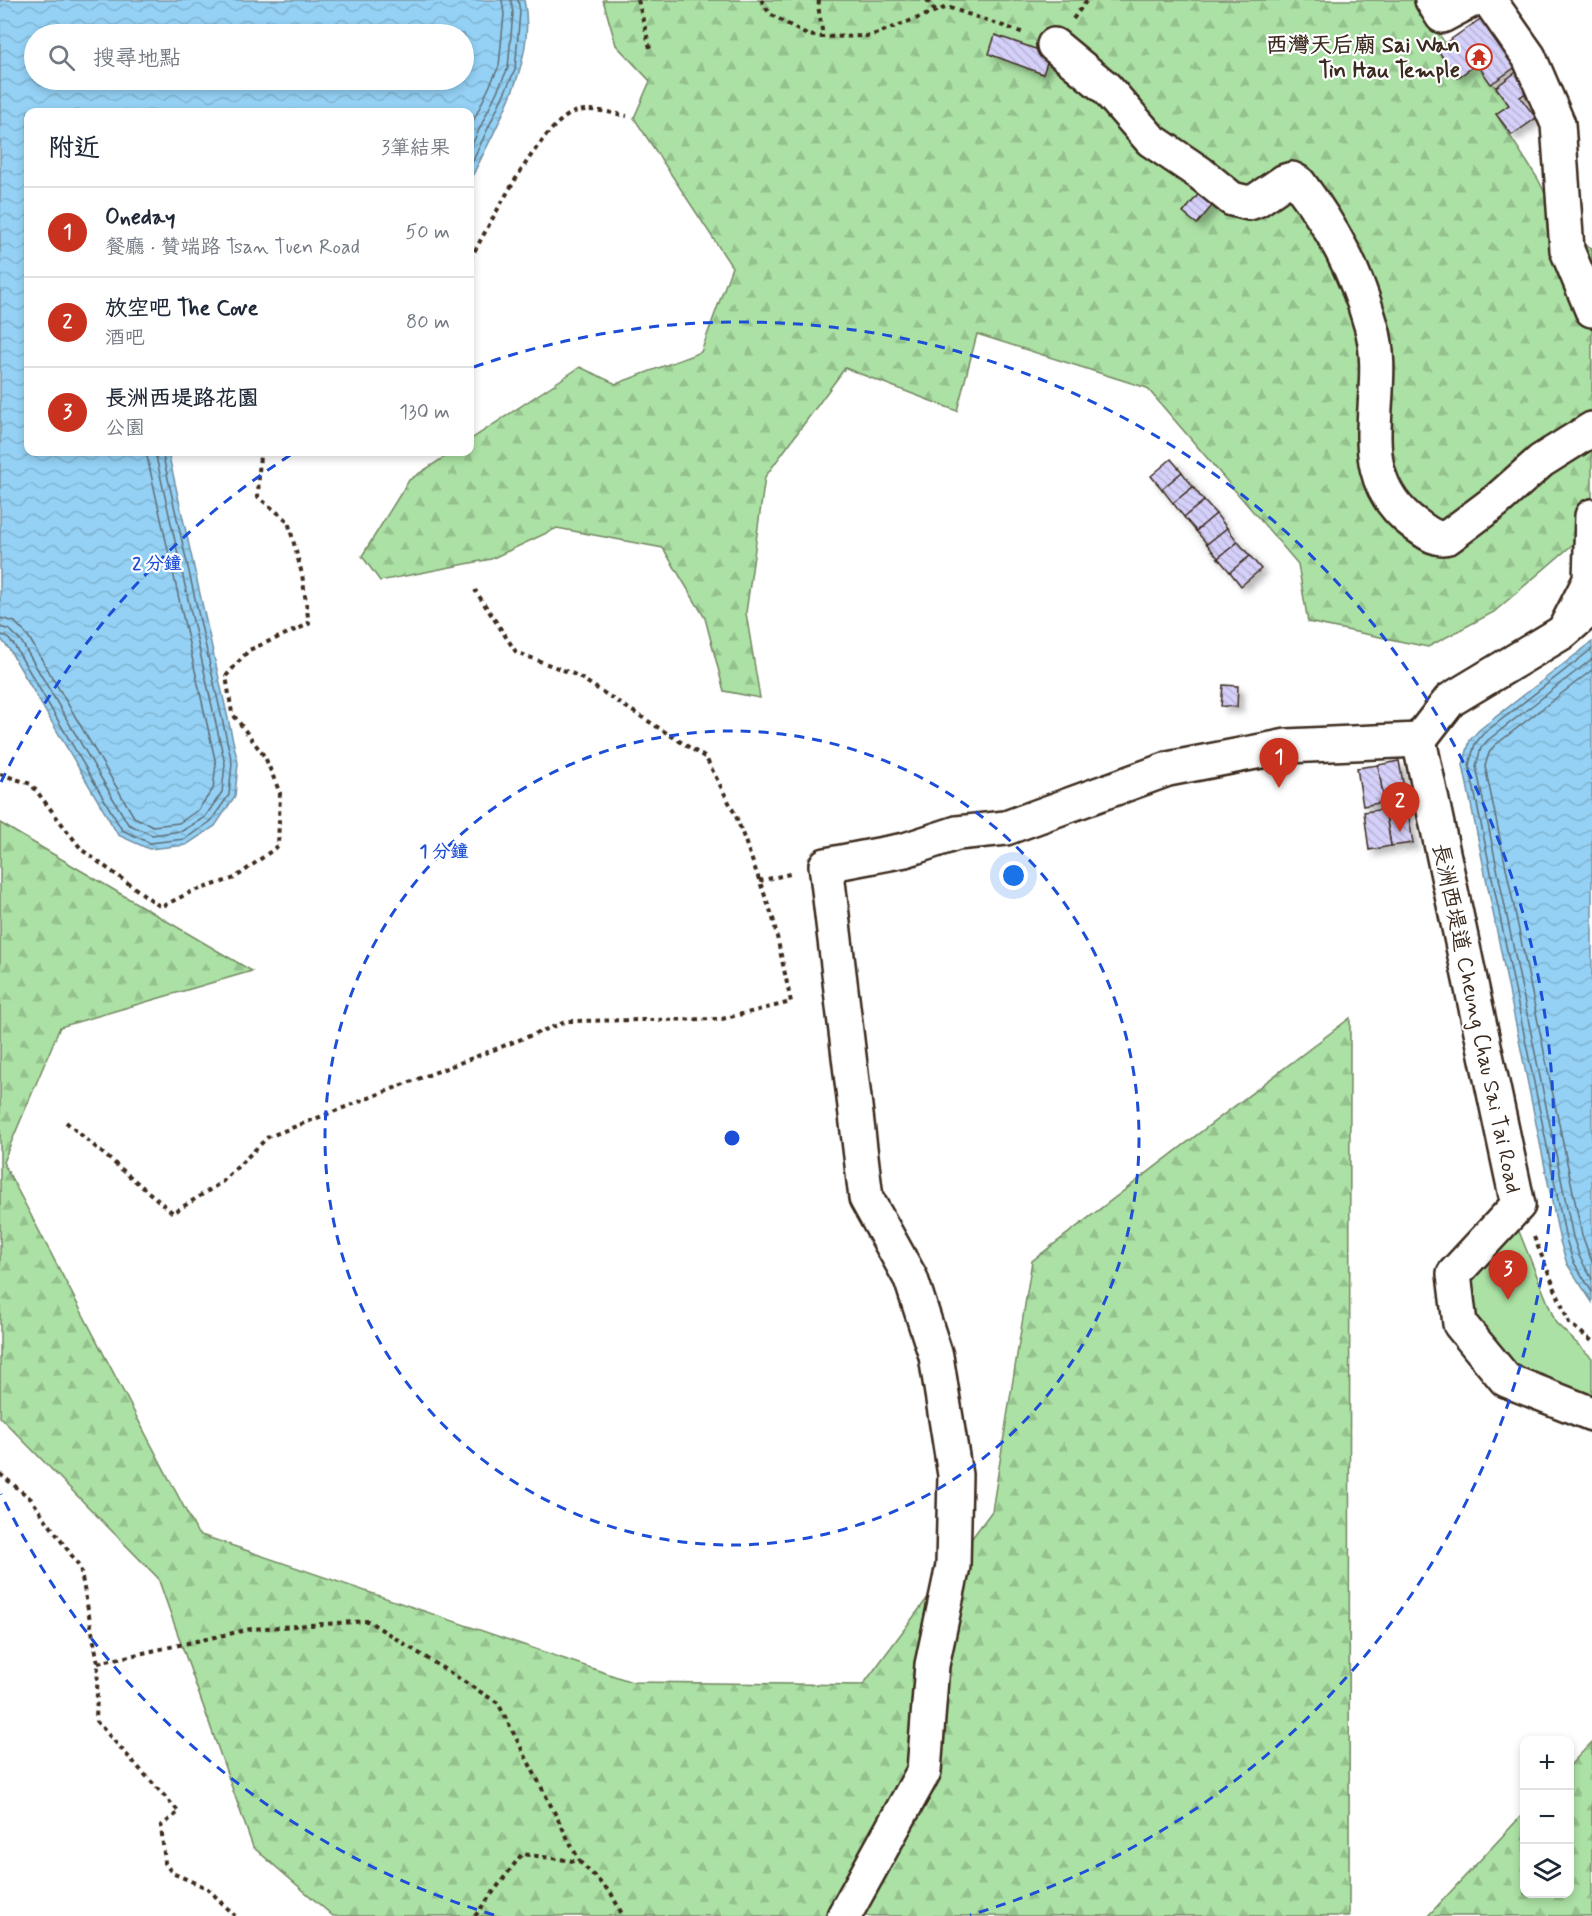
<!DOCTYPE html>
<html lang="zh-TW">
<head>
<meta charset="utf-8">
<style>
  :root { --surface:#fff; --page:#f6f6f7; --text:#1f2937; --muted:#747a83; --line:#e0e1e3; --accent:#c8321e }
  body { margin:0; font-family:Mynerve,"LXGW WenKai TC",sans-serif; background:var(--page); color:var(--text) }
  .controls { position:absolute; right:18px; bottom:18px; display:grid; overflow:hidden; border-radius:12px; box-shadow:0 3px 9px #0003 }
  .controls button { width:54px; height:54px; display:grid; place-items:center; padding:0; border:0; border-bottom:2px solid var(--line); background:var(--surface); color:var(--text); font:30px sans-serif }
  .you { position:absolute; left:1014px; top:876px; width:21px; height:21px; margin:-15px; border:4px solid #fff; border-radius:50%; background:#1a73e8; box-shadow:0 0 0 9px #1a73e833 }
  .badge { display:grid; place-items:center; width:39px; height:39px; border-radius:50%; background:var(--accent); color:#fff; font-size:20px; font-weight:700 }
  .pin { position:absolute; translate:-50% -50px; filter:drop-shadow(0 2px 3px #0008) }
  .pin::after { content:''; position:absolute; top:32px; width:21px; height:18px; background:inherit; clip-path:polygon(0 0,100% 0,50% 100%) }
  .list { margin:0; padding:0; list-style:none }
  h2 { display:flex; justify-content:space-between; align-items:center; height:78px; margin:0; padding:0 24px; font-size:26px }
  h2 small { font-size:20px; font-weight:400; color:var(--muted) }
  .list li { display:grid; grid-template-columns:39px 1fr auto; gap:18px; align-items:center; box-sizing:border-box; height:90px; padding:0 24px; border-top:2px solid var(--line) }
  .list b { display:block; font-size:22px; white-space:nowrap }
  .list p { margin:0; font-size:20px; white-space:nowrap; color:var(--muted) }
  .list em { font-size:20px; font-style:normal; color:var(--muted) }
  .icon { flex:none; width:33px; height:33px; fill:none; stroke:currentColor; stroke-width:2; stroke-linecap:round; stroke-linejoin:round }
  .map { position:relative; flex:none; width:1592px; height:1916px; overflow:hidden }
  .search { position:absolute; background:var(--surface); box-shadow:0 3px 9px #0003; left:24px; top:24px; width:450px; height:66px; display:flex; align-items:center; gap:15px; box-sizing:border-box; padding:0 21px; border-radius:33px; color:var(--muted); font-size:22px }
  .panel { position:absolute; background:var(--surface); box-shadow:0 3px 9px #0003; left:24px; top:108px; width:450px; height:348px; border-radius:12px }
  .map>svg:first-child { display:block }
</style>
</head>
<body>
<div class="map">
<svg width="1592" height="1916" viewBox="0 0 1592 1916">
  <defs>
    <pattern id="forest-firs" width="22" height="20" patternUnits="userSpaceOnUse" patternTransform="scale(1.5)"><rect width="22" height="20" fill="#abe1a4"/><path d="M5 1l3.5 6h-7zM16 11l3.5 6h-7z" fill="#94c18d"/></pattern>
    <pattern id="water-waves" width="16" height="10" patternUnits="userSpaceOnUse" patternTransform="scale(1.5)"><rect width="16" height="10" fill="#94d1f5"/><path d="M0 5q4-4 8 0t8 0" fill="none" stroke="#80b4d2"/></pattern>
    <pattern id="building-back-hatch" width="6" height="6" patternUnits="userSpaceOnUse" patternTransform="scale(1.5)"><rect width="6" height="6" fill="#d5d0f9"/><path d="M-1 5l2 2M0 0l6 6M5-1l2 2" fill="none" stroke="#b8b3d5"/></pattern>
    <filter id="shadow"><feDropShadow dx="5.5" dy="5.5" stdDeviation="3" flood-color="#0004"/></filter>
  </defs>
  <rect width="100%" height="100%" fill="#fff"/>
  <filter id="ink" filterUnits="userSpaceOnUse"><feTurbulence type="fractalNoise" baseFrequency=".0167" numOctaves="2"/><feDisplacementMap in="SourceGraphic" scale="12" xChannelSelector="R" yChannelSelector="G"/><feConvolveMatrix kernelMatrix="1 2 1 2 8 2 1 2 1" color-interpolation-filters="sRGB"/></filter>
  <g filter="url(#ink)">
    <g fill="url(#forest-firs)" stroke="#738661" stroke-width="1.5">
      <path d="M603 0H1420L1418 2 1445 43 1437 50 1457 78 1477 64 1509 105 1496 114 1538 179 1566 236 1592 248V528L1494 612 1428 647 1308 622 1298 564 1147 388 977 334 957 411 845 368 765 477 746 613 760 698 724 691 705 618 663 548 557 528 491 559 380 581 362 556 409 480 452 452H470V440L580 367 616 384 701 352 732 267 634 118 650 81 616 45Z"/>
      <path d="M0 823 252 971 60 1027 3 1162 198 1534 632 1682 863 1685 992 1511 1032 1261 1350 1018 1349 1916H333L253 1847 158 1578 0 1417Z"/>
      <path d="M1592 1742V1916H1428L1524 1813V1894H1570V1765Z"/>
    </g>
    <path fill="#abe1a4" stroke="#738661" stroke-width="1.5" d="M1516 1224 1556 1323 1592 1358V1397L1511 1365 1471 1323 1468 1276Z"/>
    <g fill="url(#water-waves)" stroke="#708e9f" stroke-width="1.5" fill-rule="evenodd">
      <path d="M0 0H524C538 61 495 128 470 181V112H28V452H168L238 763 235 796 215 826 186 845 149 849 118 835 9 649 0 638ZM34 34H464V80H34Z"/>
      <path d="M1592 642V1302L1567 1264 1560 1241 1463 765 1470 740 1479 730Z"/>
    </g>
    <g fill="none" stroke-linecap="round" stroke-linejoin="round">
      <g stroke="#5f6d74" stroke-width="1.5">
        <path d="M470 128 499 66 504 14 502 0"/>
        <path d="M470 149 508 68 513 13 511 0"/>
        <path d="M470 167 515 70 520 12 518 0"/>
        <path d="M0 618 15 622 28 636 134 817 153 826 179 823 198 810 213 789 216 764 146 452"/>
        <path d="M0 627 10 630 21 641 128 824 152 835 182 831 205 817 222 792 225 764 155 452"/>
        <path d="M0 635 6 636 14 645 122 830 150 843 185 839 210 822 229 795 232 763 162 452"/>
        <path d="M1592 649 1483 734 1475 744 1469 765 1566 1239 1573 1261 1592 1292"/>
        <path d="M1592 659 1488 740 1481 748 1476 766 1573 1237 1580 1258 1592 1279"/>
        <path d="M1592 670 1494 746 1489 753 1485 766 1582 1235 1592 1262"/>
      </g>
    </g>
    <g fill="url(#building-back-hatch)" stroke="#3b2a1e" stroke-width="1.5" filter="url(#shadow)">
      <path d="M1486 15 1520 64 1491 84 1477 64 1457 78 1437 49Z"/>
      <path d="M995 35 1050 54 1043 74 989 54Z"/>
      <path d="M1519 70 1533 88 1520 97 1536 118 1512 135 1496 114 1509 105 1496 87Z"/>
      <path d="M1206 185 1220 196 1197 224 1183 213Z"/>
      <path d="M1171 459 1182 472 1162 489 1151 476Z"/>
      <path d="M1182 472 1193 487 1173 503 1162 489Z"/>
      <path d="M1193 487 1204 501 1184 517 1173 503Z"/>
      <path d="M1204 501 1216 514 1196 531 1184 517Z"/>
      <path d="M1216 514 1227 528 1207 544 1196 531Z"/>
      <path d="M1227 528 1238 542 1218 558 1207 544Z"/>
      <path d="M1238 542 1250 556 1230 572 1218 558Z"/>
      <path d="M1250 556 1261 569 1241 586 1230 572Z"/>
      <path d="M1223 685 1238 686 1237 707 1221 706Z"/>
      <path d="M1399 761 1406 799 1384 802 1378 765Z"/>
      <path d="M1378 765 1384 802 1363 806 1357 768Z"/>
      <path d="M1407 806 1413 843 1391 846 1385 809Z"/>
      <path d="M1385 809 1391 846 1369 850 1364 812Z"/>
    </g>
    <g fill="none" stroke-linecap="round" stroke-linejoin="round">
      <g stroke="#3b2a1e" stroke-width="38">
        <g id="minor">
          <path d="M1432 0 1442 16 1472 0"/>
          <path d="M1489 0 1529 57 1558 124 1567 250 1592 310"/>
          <path d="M1054 45 1106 88 1151 140 1200 173 1232 199 1249 203 1257 200 1285 181 1292 179 1299 183C1333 229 1355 269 1371 325 1392 394 1343 472 1416 525 1425 531 1436 541 1448 537L1496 501 1541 461 1592 429"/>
          <path d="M1567 625 1590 580 1592 516"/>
          <path d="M1419 740 1518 1205 1454 1274 1460 1324 1506 1380 1592 1414"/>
          <path d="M1419 740 1450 700 1563 632 1592 607"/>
          <path d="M844 1916 924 1771 932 1665 953 1566 955 1475 936 1356 911 1279 866 1198 826 865 905 850 957 833 1006 828 1168 769 1287 746 1419 740"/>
        </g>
      </g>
      <g stroke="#3b2a1e" stroke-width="4" stroke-dasharray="4.5 4.5" stroke-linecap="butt">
        <path d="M638 0 650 48"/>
        <path d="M761 0 770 14 807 35 822 37 870 36 947 7 1024 33"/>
        <path d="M819 0C817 13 823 24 822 37"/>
        <path d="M927 0 936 12"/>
        <path d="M1073 19 1087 0"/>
        <path d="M470 259C491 223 537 130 572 113 587 106 612 113 627 116"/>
        <path d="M0 774 31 784 82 850 161 907 191 892 235 878 278 846 280 793 265 757 232 713 226 676 249 650 309 624 302 574 288 521 258 497 260 452"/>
        <path d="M759 881 794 873"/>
        <path d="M66 1122 173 1213 222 1182 268 1137 568 1021 722 1019 791 1002 773 918 736 816 706 758 576 675 516 652 475 590"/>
        <path d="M1534 1237 1569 1323 1592 1341"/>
        <path d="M0 1474 31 1499 80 1567 98 1663 96 1721 179 1812 161 1826 165 1863 172 1873 207 1888 235 1916"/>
        <path d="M98 1663 251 1629 368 1621 498 1703 580 1862"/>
        <path d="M475 1916 522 1854 580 1862 611 1893 623 1916"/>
      </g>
      <use href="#minor" stroke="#fff" stroke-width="33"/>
    </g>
  </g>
  <g fill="none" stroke="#1d4ed8" stroke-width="3" stroke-dasharray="10 8">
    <circle cx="732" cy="1138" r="407"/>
    <path d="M494 1915A813 813 0 0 1 1 1494M1 782A813 813 0 0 1 295 452M474 367A813 813 0 1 1 970 1915"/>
  </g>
  <defs>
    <g id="temple-ring" transform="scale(1.35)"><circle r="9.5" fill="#fff" stroke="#c8321e" stroke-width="1.5"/><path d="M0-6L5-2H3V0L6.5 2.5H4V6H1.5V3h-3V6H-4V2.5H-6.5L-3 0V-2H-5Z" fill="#c8321e"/></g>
  </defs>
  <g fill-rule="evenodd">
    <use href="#temple-ring" x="1479" y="57"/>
  </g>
  <g text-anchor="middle" stroke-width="4.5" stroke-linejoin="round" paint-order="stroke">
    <g font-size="22" font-weight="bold" fill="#3b2a1e" stroke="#fff" text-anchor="end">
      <text x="1460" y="52">西灣天后廟 Sai Wan<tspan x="1460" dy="25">Tin Hau Temple</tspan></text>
    </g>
    <g font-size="22" fill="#3b2a1e" stroke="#fff">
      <text transform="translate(1478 1018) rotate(78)" y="8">長洲西堤道 Cheung Chau Sai Tai Road</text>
    </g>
  </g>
  <circle cx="732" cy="1138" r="9" fill="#1d4ed8" stroke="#fff" stroke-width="3"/>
  <g font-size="18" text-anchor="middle" font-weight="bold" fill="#1d4ed8" stroke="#fff" stroke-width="4.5" stroke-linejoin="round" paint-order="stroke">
    <text x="157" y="569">2 分鐘</text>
    <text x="444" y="857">1 分鐘</text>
  </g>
</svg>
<div class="controls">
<button>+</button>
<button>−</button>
<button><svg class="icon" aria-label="layers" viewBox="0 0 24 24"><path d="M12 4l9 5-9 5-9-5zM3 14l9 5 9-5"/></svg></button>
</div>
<div class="you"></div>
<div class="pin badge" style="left:1279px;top:788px">1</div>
<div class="pin badge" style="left:1400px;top:832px">2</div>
<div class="pin badge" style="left:1508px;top:1300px">3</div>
<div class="search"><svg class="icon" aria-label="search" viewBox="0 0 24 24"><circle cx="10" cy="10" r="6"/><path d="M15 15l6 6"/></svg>搜尋地點</div>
<section class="panel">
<h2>附近<small>3筆結果</small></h2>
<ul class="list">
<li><span class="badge">1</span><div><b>Oneday</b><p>餐廳 · 贊端路 Tsan Tuen Road</p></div><em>50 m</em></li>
<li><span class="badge">2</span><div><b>放空吧 The Cove</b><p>酒吧</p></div><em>80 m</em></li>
<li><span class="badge">3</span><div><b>長洲西堤路花園</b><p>公園</p></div><em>130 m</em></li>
</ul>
</section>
</div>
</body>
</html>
